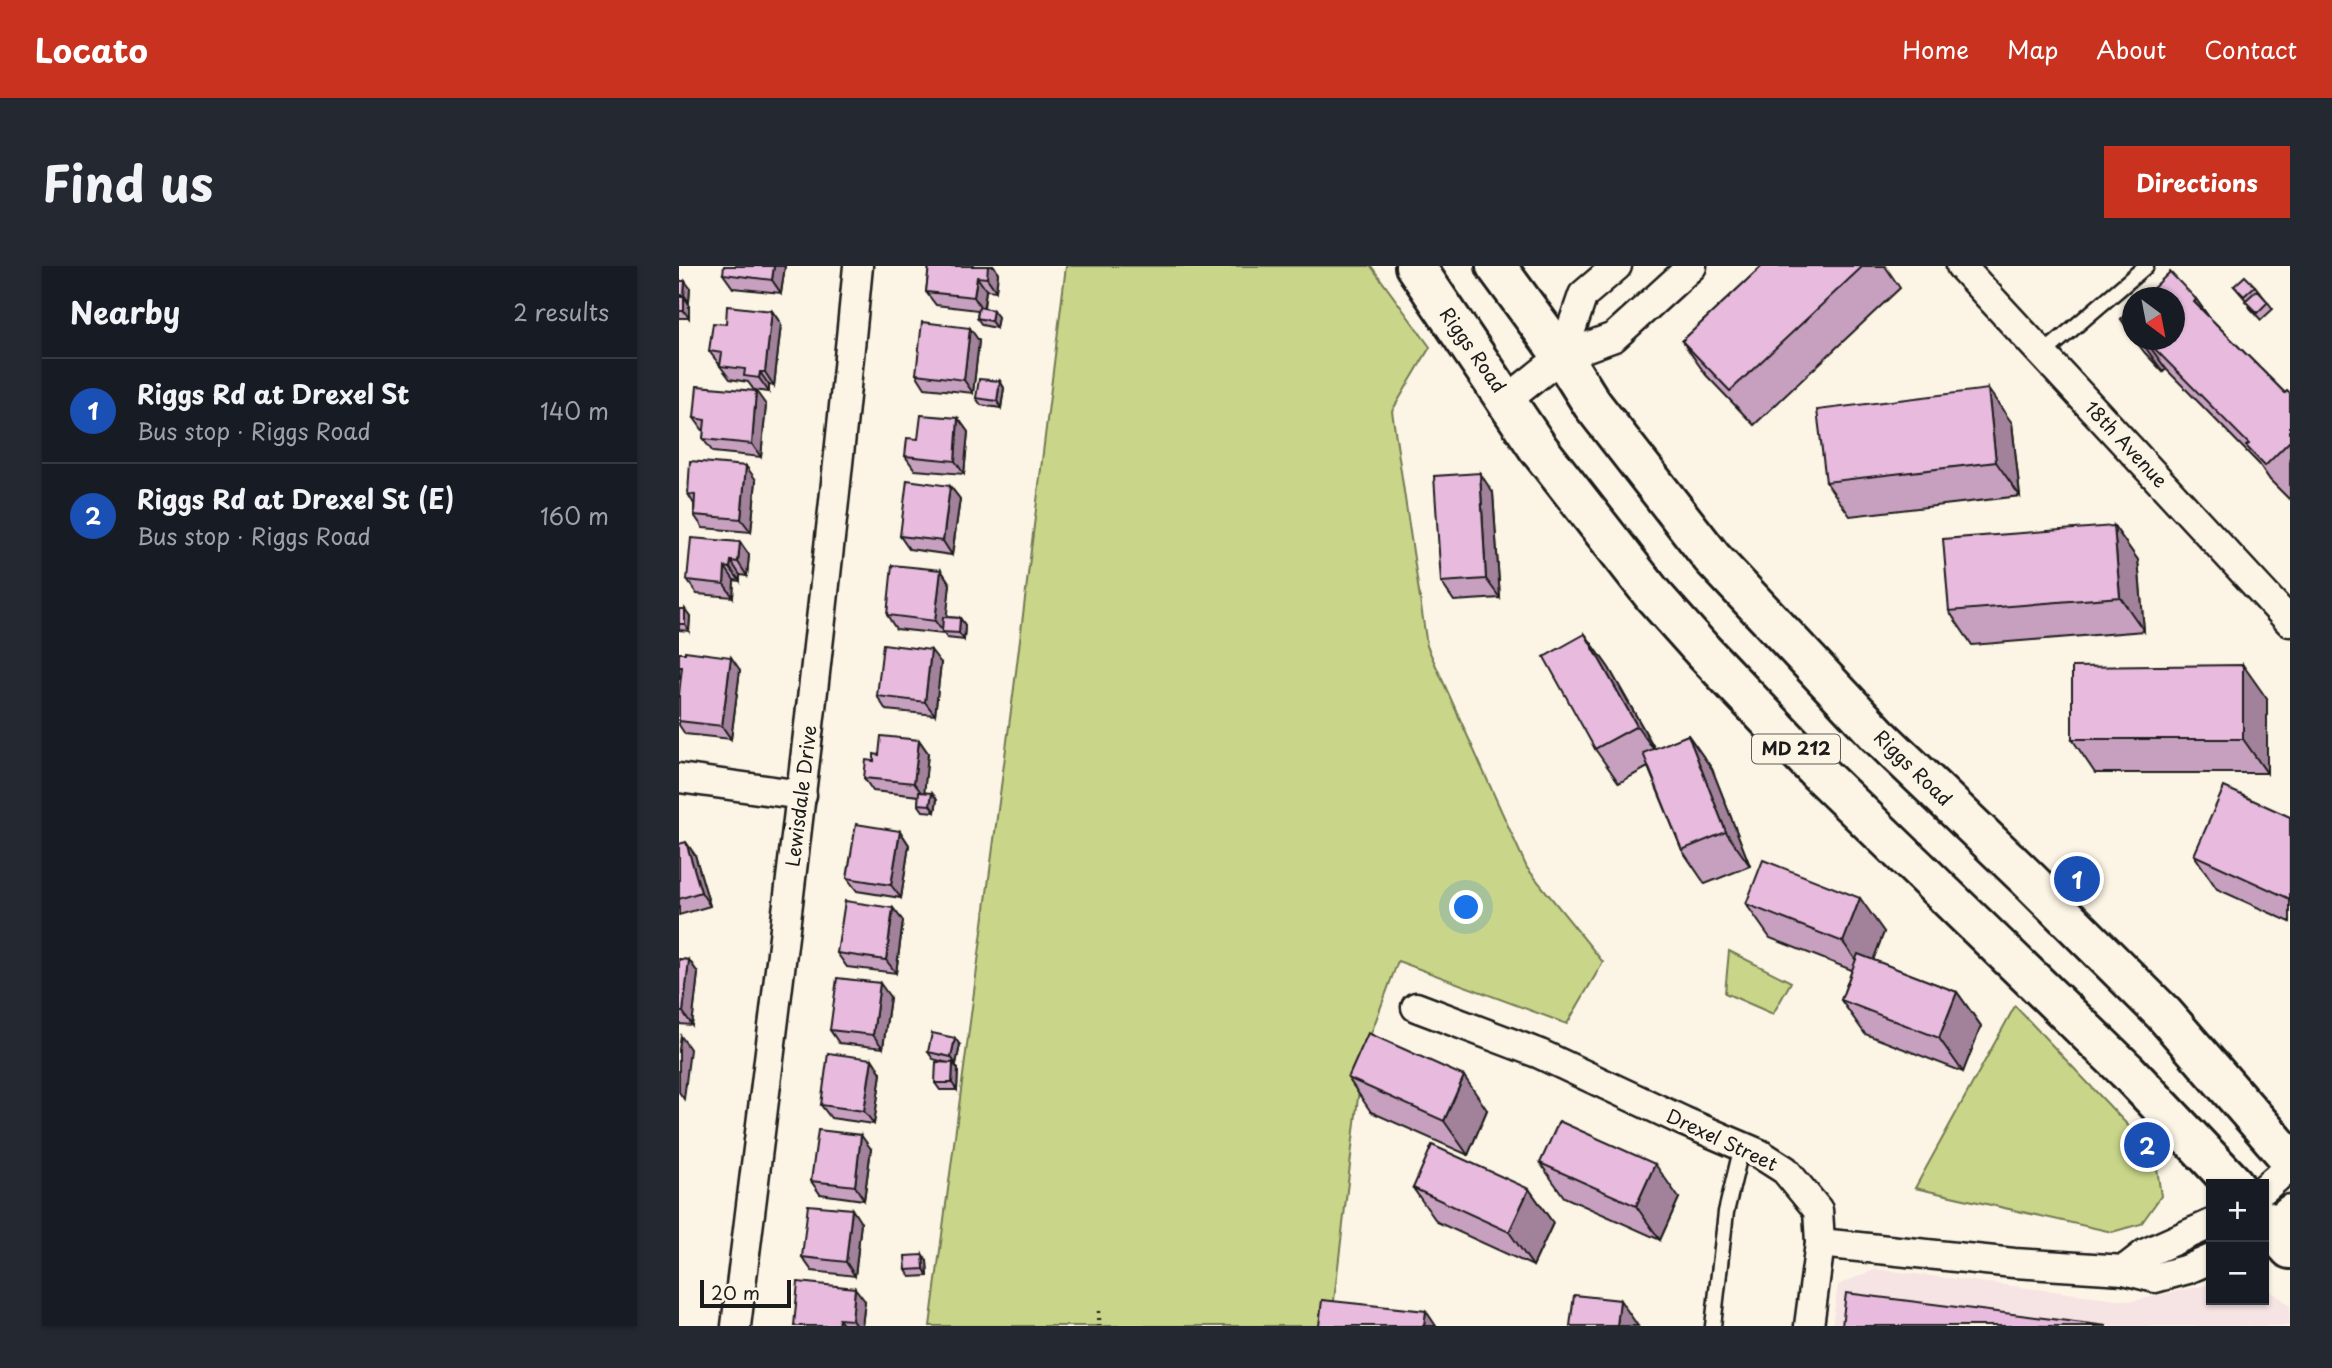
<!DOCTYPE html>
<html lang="en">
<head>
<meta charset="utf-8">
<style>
  :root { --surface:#171b24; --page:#242831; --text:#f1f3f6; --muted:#9ea1a6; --line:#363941; --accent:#c8321e }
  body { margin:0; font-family:"Playpen Sans",sans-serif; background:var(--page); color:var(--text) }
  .controls { position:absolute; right:21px; bottom:21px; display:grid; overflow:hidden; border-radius:0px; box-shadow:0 2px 5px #0004 }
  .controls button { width:63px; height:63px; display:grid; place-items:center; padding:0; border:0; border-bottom:2px solid var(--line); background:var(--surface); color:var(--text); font:35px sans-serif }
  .compass { position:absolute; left:1443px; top:21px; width:63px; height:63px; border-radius:50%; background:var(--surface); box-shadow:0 2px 5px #0004; rotate:148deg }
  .scale { position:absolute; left:21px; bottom:18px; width:91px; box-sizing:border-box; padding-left:7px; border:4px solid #1c1c1c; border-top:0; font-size:19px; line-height:24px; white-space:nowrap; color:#1c1c1c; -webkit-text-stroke:5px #fcf5e5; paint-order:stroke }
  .you { position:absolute; left:788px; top:642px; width:24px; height:24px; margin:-18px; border:5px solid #fff; border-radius:50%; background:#1a73e8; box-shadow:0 0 0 10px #1a73e833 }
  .badge { display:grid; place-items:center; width:46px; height:46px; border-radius:50%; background:var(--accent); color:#fff; font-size:23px; font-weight:700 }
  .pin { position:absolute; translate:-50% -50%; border:4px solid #fff; box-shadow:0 2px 7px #0006 }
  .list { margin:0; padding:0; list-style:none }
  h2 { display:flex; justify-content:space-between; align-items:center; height:91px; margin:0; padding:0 28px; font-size:30px }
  h2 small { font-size:23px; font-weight:400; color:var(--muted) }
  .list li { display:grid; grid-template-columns:46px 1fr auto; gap:21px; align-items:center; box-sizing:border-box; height:105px; padding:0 28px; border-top:2px solid var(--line) }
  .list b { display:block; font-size:26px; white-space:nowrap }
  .list p { margin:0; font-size:23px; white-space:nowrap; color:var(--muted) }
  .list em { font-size:23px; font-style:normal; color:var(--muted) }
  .map { position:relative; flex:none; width:1611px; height:1060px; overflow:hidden; border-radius:0px }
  header { display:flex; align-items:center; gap:42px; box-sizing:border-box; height:98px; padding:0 35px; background:var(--accent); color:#fff }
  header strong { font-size:33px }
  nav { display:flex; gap:38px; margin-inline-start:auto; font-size:24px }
  .intro { display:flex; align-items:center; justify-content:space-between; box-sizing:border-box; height:168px; padding:0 42px }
  h1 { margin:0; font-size:49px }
  .button { padding:18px 32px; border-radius:0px; background:var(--accent); color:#fff; font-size:24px; font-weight:700 }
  main { display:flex; gap:42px; padding:0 42px }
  aside { flex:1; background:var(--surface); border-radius:0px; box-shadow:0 2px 5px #0004 }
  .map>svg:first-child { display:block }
</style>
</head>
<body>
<header>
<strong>Locato</strong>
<nav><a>Home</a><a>Map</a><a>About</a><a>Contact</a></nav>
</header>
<div class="intro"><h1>Find us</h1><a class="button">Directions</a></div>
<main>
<aside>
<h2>Nearby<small>2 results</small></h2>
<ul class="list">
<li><span class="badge" style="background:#1a4fb4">1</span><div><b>Riggs Rd at Drexel St</b><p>Bus stop · Riggs Road</p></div><em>140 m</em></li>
<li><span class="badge" style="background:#1a4fb4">2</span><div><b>Riggs Rd at Drexel St (E)</b><p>Bus stop · Riggs Road</p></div><em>160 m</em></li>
</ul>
</aside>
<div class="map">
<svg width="1611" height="1060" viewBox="0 0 1611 1060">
  <rect width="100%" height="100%" fill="#fcf5e5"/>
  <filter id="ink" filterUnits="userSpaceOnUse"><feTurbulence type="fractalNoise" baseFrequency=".0143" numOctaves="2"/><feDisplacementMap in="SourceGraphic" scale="14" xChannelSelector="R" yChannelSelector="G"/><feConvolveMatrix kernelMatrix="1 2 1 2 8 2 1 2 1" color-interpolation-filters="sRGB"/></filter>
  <g filter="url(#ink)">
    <path fill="#f6e3e3" d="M1197 1003 1454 1035 1532 1018V1034H1585V1020L1611 1039V1060H1153L1159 1019Z"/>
    <g fill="#c9d689" stroke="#727952" stroke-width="2">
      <path d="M387 0H692L751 81 713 145 748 380 848 602 924 696 888 758 719 695 684 789 652 1060H251L335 422Z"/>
      <path d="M1050 685 1112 716 1094 748 1046 727Z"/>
      <path d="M1336 740 1476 888 1482 930 1462 958 1433 966 1236 922Z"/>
    </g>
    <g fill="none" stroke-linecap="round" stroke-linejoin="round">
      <g stroke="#1c1c1c" stroke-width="19">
        <g id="service">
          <path d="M1364 88 1467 0"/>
          <path d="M1034 1060 1047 946 1063 880"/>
        </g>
      </g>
      <g stroke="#1c1c1c" stroke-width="33">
        <g id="minor">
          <path d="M1282 0 1611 356"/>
          <path d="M883 90 904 29 938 0"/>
          <path d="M828 134 883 90 935 71 1013 0"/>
          <path d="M0 512 123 529"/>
          <path d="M737 741 861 788 1004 855 1081 888 1106 904 1139 944 1141 977 1130 1060"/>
          <path d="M1585 923 1611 900"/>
          <path d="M1585 964 1611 943"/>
          <path d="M1141 977 1335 997 1445 1004 1476 1012 1509 1003 1532 993"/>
          <path d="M1445 1004 1467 987 1532 958"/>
          <path d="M57 1060C101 707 145 354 179 0"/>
        </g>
      </g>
      <g stroke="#1c1c1c" stroke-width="44">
        <g id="primary">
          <path d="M736 0 859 182 974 329 1024 385 1141 508 1448 805 1555 918"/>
          <path d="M817 0 883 90 913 138 1033 292 1199 469 1348 612 1485 748 1611 893"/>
          <path d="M1585 954 1611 983"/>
        </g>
      </g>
      <path stroke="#1c1c1c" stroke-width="4.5" stroke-dasharray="2 5" stroke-linecap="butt" d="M420 1045V1060"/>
      <use href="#service" stroke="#fcf5e5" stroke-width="14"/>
      <use href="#minor" stroke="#fcf5e5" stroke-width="28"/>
      <use href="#primary" stroke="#fcf5e5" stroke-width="38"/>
    </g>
    <g fill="#c7a0bf" stroke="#1c1c1c" stroke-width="2">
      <path d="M106 0 102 27 54 22 44 8Z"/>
      <path d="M250 0H315L319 7 317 25 307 24 305 42 319 51 317 62 303 59 298 52 299 44 257 39 247 26Z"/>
      <path d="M1083 0H1206L1221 22 1075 159 1027 109 1003 75Z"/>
      <path d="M0 15 11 22 10 36H9L10 38V52H0Z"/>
      <path d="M1555 20H1576L1594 43 1582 54 1571 42 1567 34Z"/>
      <path d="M1517 33 1530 51 1606 127 1611 128V232L1610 233 1591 214 1580 198 1487 103 1484 106 1466 87 1456 74H1495Z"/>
      <path d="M1453 42V70L1442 53Z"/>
      <path d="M93 45 102 58 95 120 90 119V126L75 124 69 116 51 113 41 100V99L40 98 30 85 47 58Z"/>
      <path d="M300 75 294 127 246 122 237 108Z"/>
      <path d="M321 115 325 122 322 142 302 139 297 132Z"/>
      <path d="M87 139 82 191 34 186 24 173 25 166 15 152Z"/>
      <path d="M279 152 289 166 285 208 236 204 226 190 239 173Z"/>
      <path d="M1333 157 1341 230 1171 250 1147 216Z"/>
      <path d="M77 214 72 266 24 262 15 249V238L9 228Z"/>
      <path d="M271 220 281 233 273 289 230 283 221 270Z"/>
      <path d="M814 227 821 332 775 335 762 316Z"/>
      <path d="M1435 260 1459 294 1465 365 1293 379 1270 345Z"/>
      <path d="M61 276 70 289 68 310 61 309V315L55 314 54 331 18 328 8 314Z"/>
      <path d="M262 304 271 318 267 351 281 352 286 359 285 374 268 372 265 368 217 363 208 349Z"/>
      <path d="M0 343 11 350 10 365 0 364Z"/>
      <path d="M906 368 930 402 976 483 1009 469 1033 503 1071 600 1026 618 1003 584 969 501 940 517 916 483Z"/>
      <path d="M262 397 256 449 207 444 198 430Z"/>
      <path d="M0 401 61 404 52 473 6 468 0 459V429L2 414 0 413Z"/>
      <path d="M1588 433V507H1416L1393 473Z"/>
      <path d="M240 474 249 487 245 526 258 533 256 546 244 545 239 538 240 530 194 525 185 512 195 495 200 489Z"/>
      <path d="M1611 551V656L1538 623 1515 589Z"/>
      <path d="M221 565 230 579 222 632 178 625 168 612Z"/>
      <path d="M0 578 16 589 31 640 0 649Z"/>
      <path d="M1067 638 1205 666 1194 694 1278 726 1302 760 1284 806 1186 768 1162 734 1173 704 1091 672Z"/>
      <path d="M214 642 224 655 217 707 168 701 158 687Z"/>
      <path d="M0 693 10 694 19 707 13 759 0 758Z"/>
      <path d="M211 731 204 782 160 777 151 764Z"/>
      <path d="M281 779 277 798H275L279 803 278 824H261L256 817 269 797 254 793 249 786Z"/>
      <path d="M193 793 202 807 195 858 152 852 142 839Z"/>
      <path d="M669 812 808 844 789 889 692 846Z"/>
      <path d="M192 883 185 934 141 928 132 915Z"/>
      <path d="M861 897 1000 932 981 974 885 931Z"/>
      <path d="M734 922 850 923 874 957 854 1000 758 956Z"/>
      <path d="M182 957 176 1010 133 1005 123 991Z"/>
      <path d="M248 995 249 1010 231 1011 227 1004Z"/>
      <path d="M186 1035 183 1060H115Z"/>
    </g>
    <g fill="#a2829b" stroke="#1c1c1c" stroke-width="2">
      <path d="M95 0H106L102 27 93 14Z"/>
      <path d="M305 0H315L319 7 317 25 308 12Z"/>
      <path d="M298 11 307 24 304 45 295 31Z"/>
      <path d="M6 15 11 22 10 36 5 29Z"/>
      <path d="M5 31 10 38V52L5 45Z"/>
      <path d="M1517 33 1541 67 1515 36Z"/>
      <path d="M314 44 319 51 317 62 312 55Z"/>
      <path d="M93 45 102 58 95 120 86 106Z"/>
      <path d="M291 62 300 75 294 127 285 114Z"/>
      <path d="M1461 74H1466L1487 103 1484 106Z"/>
      <path d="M81 106 90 119V126L80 112Z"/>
      <path d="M321 115 325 122 322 142 318 135Z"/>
      <path d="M1309 123 1333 157 1341 230 1317 196Z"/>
      <path d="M77 125 87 139 82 191 73 178Z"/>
      <path d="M279 152 289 166 285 208 276 195Z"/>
      <path d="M67 200 77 214 72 266 62 253Z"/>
      <path d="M801 207 814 227 821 332 807 313Z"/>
      <path d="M271 220 281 233 273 289 264 275Z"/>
      <path d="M1435 260 1459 294 1465 365 1441 331Z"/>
      <path d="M61 276 70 289 68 310 59 296Z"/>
      <path d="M52 295 61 309V315L51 302Z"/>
      <path d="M46 301 55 314 54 331 45 318Z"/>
      <path d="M262 304 271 318 266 366H264L256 355Z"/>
      <path d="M6 343 11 350 10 365 6 358Z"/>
      <path d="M281 352 286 359 285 374 280 367Z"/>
      <path d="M906 368 930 402 982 494 958 460Z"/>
      <path d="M252 384 262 397 256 449 246 436Z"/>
      <path d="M52 391 61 404 52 473 43 460Z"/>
      <path d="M1564 399 1588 433V507L1564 473Z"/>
      <path d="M1009 469 1033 503 1071 600 1047 566Z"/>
      <path d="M240 474 249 487 245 530 235 517Z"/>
      <path d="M253 527 258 533 256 546 251 539Z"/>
      <path d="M221 565 230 579 222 632 212 619Z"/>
      <path d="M7 576 16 589 31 640 22 626Z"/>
      <path d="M1181 632 1205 666 1188 710 1164 676Z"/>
      <path d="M214 642 224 655 217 707 207 694Z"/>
      <path d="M10 694 19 707 13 759 4 746Z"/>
      <path d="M201 717 211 731 204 782 194 769Z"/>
      <path d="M1278 726 1302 760 1284 806 1260 772Z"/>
      <path d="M2 770 11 783 5 833 0 826V783Z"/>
      <path d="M276 772 281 779 277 798 272 791Z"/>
      <path d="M193 793 202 807 195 858 185 845Z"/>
      <path d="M274 797 279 803 278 824 273 817Z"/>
      <path d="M785 810 808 844 789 889 765 855Z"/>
      <path d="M182 869 192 883 185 934 176 920Z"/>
      <path d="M976 898 1000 932 981 974 957 940Z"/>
      <path d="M850 923 874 957 854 1000 830 966Z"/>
      <path d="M173 943 182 957 176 1010 167 996Z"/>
      <path d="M244 989 248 995 249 1010 245 1003Z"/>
      <path d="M176 1022 186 1035 183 1060H177L173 1054Z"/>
      <path d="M941 1034 959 1060H938Z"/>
      <path d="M747 1045 757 1060H745Z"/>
      <path d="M160 1053 165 1060H159Z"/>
    </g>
    <g fill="#e7bade" stroke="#1c1c1c" stroke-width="2">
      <path d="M45 0H95L93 14 44 8Z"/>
      <path d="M250 0H309L308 12 298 11 295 31 247 26Z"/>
      <path d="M1083 0H1184L1051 125 1003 75Z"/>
      <path d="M1491 6 1517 33 1515 36 1606 127 1608 125 1611 128V175L1586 200 1567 180 1570 178 1467 74H1495V32H1464Z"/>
      <path d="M1566 10 1576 20 1565 30 1555 20Z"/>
      <path d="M0 15H6L5 29H0Z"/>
      <path d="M1578 24 1589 36 1578 47 1566 35Z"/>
      <rect x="0" y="31" width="5" height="14"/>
      <path d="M48 40 93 45 86 106H81L80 112 65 110 66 103 41 100 43 87 30 85 34 57 47 58Z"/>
      <path d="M300 41 314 44 312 55 298 52Z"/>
      <path d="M1453 42V65L1442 53Z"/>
      <path d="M243 56 291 62 285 114 237 108Z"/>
      <path d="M300 113 321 115 318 135 297 132Z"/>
      <path d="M18 120 77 125 73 178 24 173 26 154 15 152Z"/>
      <path d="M1309 123 1317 196 1147 216 1138 144Z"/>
      <path d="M242 149 279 152 276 195 226 190 228 172 239 173Z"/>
      <path d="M11 195 67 200 62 253 15 249 16 229 9 228Z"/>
      <path d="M801 207 807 313 762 316 755 210Z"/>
      <path d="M228 214 271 220 264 275 221 270Z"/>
      <path d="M1435 260 1441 331 1270 345 1264 273Z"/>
      <path d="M12 272 61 276 59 296 52 295 51 302 46 301 45 318 8 314Z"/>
      <path d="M213 299 262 304 256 355 208 349Z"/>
      <rect x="0" y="343" width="6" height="15"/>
      <path d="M264 351 281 352 280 367 263 366Z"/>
      <path d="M906 368 958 460 916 483 865 391Z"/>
      <path d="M204 378 252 384 246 436 198 430Z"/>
      <path d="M6 385 52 391 43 460 0 455V429L3 401H0V387H6Z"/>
      <path d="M1564 399V473H1393V401Z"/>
      <path d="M1009 469 1047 566 1003 584 964 487Z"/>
      <path d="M202 470 240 474 235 517 185 512 187 494 195 495V488L200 489Z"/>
      <path d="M1545 521 1611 551V633L1515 589Z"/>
      <path d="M240 526 253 527 251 539 239 538Z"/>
      <path d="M177 558 221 565 212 619 168 612Z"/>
      <path d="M7 576 22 626 0 633V578Z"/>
      <path d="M1084 594 1181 632 1164 676 1067 638Z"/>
      <path d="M166 635 214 642 207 694 158 687Z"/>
      <path d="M1179 688 1278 726 1260 772 1162 734Z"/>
      <path d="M0 693 10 694 4 746H0Z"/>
      <path d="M158 712 201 717 194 769 151 764Z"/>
      <path d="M253 767 276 772 272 791 249 786Z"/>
      <path d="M689 767 785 810 765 855 669 812Z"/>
      <path d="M149 787 193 793 185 845 142 839Z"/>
      <path d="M257 796 274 797 273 817H256Z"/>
      <path d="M880 855 976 898 957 940 861 897Z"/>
      <path d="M139 864 182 869 176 920 132 915Z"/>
      <path d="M753 879 850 923 830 966 734 922Z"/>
      <path d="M129 939 173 943 167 996 123 991Z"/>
      <path d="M244 989 245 1003 227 1004 226 990Z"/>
      <path d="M119 1016 176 1022 173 1054 160 1053 159 1060H115Z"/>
      <path d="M1167 1027 1428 1060H1163Z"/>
      <path d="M895 1029 941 1034 938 1060H891Z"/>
      <path d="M643 1034 747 1045 745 1060H640Z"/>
    </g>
  </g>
  <g text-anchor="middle" stroke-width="7" stroke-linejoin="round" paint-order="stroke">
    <rect fill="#fcf5e5" stroke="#5f5d58" stroke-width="2" x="1073" y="468.5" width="88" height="29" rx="5"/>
    <g font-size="18" font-weight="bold" fill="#1c1c1c">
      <text x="1117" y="489">MD 212</text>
    </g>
    <g font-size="19" fill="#1c1c1c" stroke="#fcf5e5">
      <text transform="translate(794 84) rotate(55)" y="7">Riggs Road</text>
      <text transform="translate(1447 178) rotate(47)" y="7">18th Avenue</text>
      <text transform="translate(1234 502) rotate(44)" y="7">Riggs Road</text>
      <text transform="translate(122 530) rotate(-83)" y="7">Lewisdale Drive</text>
      <text transform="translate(1043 874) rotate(25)" y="7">Drexel Street</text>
    </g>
  </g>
</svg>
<div class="controls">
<button>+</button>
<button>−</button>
</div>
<svg class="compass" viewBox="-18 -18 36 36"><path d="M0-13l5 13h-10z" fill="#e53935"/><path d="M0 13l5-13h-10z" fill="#9ea1a6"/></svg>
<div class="scale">20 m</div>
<div class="you"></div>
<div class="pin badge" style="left:1398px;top:613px;background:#1a4fb4">1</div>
<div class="pin badge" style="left:1468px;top:879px;background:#1a4fb4">2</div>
</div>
</main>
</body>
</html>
